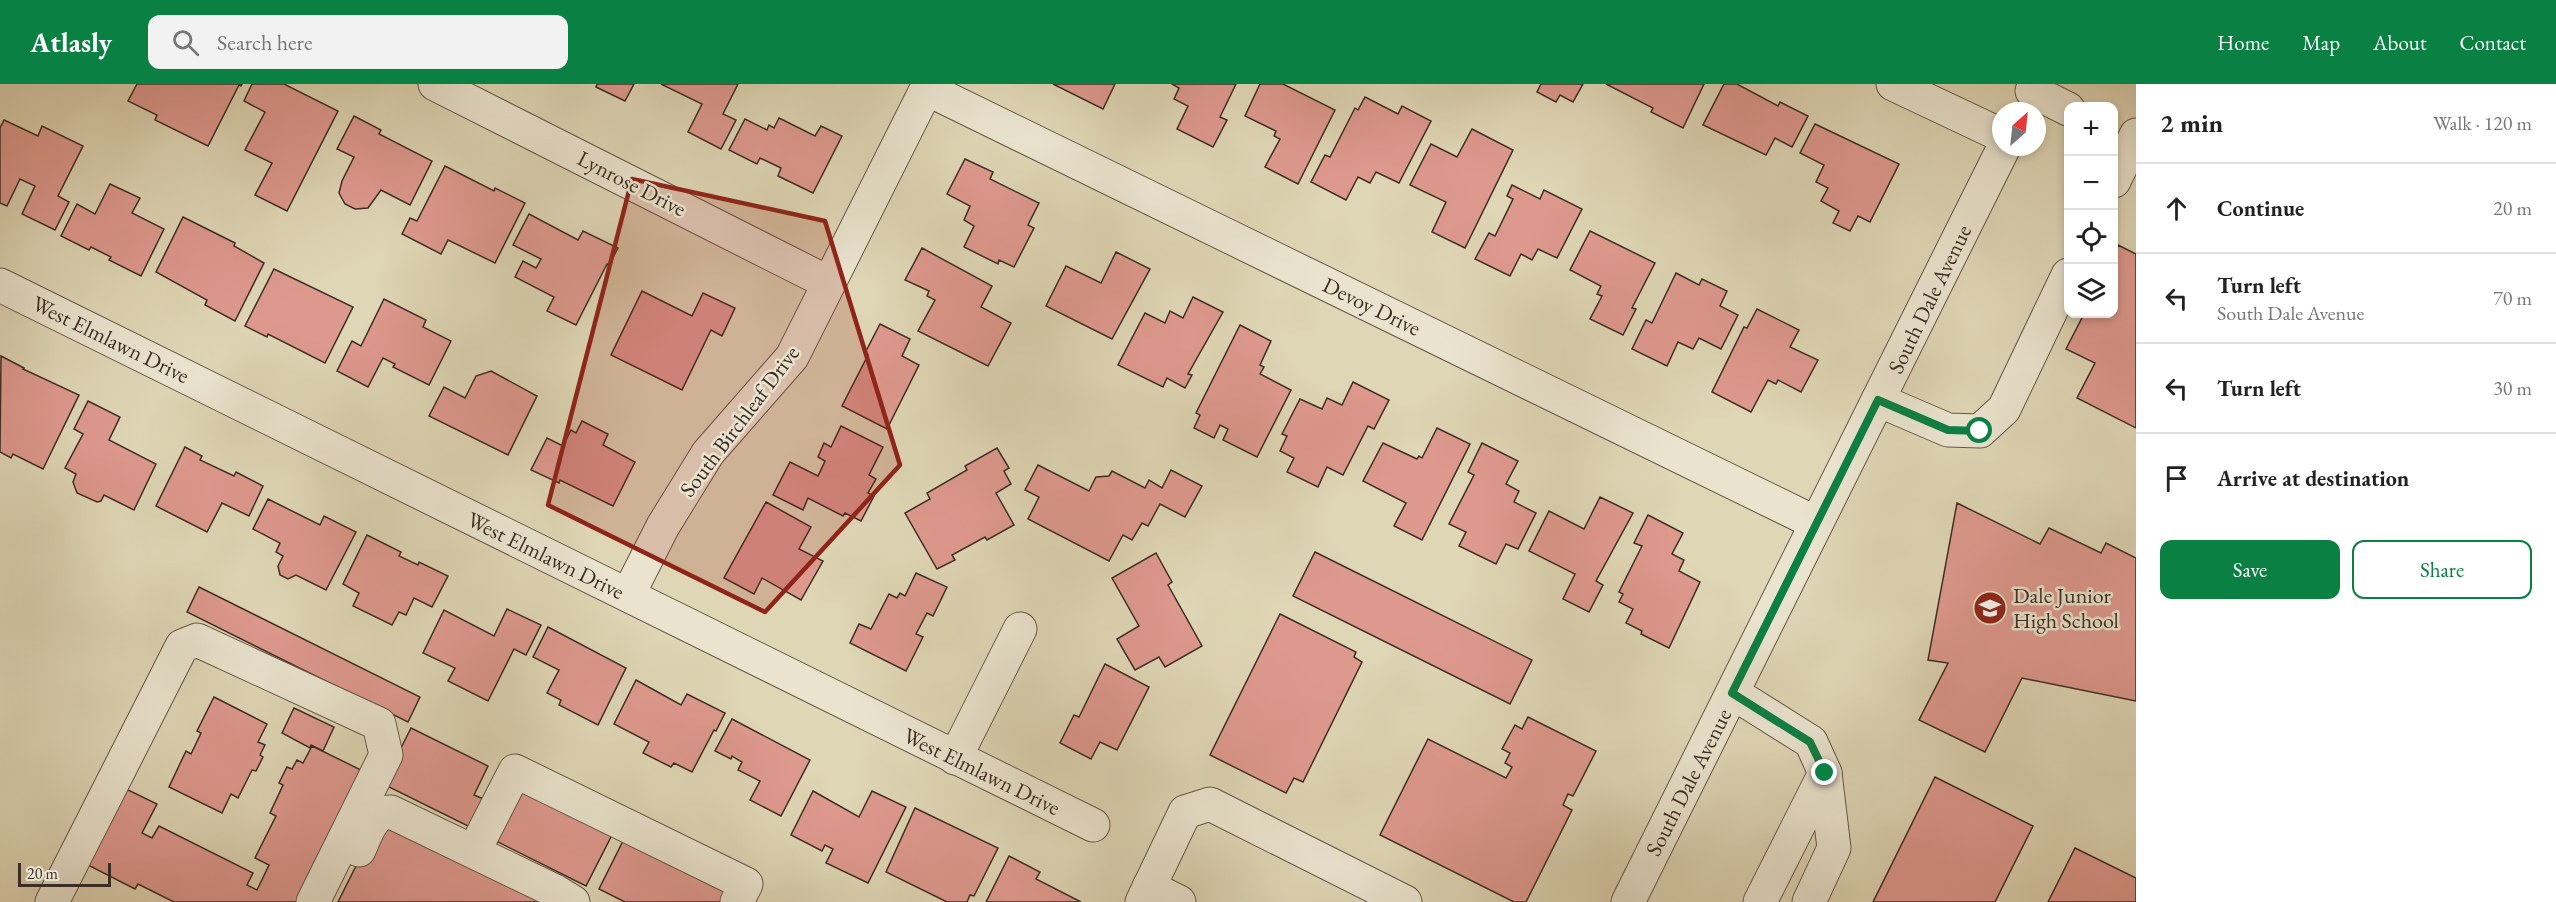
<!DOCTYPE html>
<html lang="en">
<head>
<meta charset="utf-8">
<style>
  :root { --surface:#fff; --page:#f2f2f2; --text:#222; --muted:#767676; --line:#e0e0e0; --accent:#0b8043 }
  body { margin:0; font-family:"EB Garamond",serif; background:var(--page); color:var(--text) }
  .controls { position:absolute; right:18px; top:18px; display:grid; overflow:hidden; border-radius:12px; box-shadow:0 3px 9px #0003 }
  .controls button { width:54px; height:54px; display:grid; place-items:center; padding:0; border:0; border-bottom:2px solid var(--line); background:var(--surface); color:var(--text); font:30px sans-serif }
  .compass { position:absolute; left:1992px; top:18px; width:54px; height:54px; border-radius:50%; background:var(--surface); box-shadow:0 3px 9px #0003; rotate:27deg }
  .scale { position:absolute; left:18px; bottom:15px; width:93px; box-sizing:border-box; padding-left:6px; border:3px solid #3d2d25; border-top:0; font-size:16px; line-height:21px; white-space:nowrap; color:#3d2d25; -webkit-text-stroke:4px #eae4cf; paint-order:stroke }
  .stop { position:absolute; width:18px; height:18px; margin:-14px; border:4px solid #0b8043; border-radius:50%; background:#fff }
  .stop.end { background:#0b8043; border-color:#fff; box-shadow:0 2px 6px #0008 }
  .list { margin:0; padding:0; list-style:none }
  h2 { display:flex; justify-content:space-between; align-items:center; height:78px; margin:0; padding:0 24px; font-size:26px }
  h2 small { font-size:20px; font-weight:400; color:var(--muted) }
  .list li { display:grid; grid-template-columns:39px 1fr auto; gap:18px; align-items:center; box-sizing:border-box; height:90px; padding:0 24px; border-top:2px solid var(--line) }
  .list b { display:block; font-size:22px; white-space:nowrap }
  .list p { margin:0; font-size:20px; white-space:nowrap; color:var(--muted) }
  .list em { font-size:20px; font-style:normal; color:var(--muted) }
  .actions { display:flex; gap:12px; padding:18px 24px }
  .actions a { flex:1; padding:14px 0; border:2px solid var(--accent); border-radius:12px; text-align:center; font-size:21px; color:var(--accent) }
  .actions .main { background:var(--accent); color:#fff }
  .icon { flex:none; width:33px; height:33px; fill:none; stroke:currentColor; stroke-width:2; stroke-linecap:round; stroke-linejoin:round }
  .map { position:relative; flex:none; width:2136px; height:818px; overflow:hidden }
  header { display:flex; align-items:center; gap:36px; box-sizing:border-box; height:84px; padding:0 30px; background:var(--accent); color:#fff }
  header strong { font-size:28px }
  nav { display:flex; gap:33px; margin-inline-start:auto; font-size:21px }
  .search { width:420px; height:54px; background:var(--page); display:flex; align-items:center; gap:15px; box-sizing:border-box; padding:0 21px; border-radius:12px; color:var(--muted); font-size:22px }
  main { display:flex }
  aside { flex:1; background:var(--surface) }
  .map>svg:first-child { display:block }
</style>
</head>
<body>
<header>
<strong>Atlasly</strong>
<div class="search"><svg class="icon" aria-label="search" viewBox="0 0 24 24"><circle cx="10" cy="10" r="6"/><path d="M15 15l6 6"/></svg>Search here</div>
<nav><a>Home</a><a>Map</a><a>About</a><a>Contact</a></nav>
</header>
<main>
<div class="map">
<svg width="2136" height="818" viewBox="0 0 2136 818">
  <rect width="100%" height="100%" fill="#dfd6b5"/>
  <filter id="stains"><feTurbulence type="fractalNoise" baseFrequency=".00333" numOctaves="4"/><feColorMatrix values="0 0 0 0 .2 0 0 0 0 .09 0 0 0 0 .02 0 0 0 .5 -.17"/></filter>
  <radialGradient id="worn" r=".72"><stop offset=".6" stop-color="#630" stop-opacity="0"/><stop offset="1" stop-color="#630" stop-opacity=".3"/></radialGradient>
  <g fill="#de998e" stroke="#3d2d25" stroke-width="1.5">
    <path d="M137 0H242L241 2 239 1 208 62 155 36 157 31 128 17Z"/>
    <path d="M252 0H284L338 27 287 127 255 111 272 79 245 66 265 28 244 17Z"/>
    <path d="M597 0H634L625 17 596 3Z"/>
    <path d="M661 0H738L723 30 736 36 721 65 688 48 702 20Z"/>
    <path d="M1053 0H1115L1103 25Z"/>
    <path d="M1172 0H1236L1220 33 1227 36 1213 63 1177 45 1188 22 1174 15 1179 4Z"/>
    <path d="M1260 0H1283L1335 26 1298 100 1265 83 1280 55 1274 52 1276 47 1245 32Z"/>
    <path d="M1541 0H1583L1573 18 1560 11 1556 18 1537 8Z"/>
    <path d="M1606 0H1704L1683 44 1651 28 1653 24Z"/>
    <path d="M1724 0H1737L1778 22 1780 18 1808 32 1792 63 1775 54 1766 71 1703 41Z"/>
    <path d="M1365 13 1398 30 1402 22 1431 37 1399 99 1376 88 1370 99 1358 93 1346 116 1311 98 1325 71 1330 73 1355 24 1358 26Z"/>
    <path d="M354 32 381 46 379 50 432 77 410 121 381 106 368 124 355 125 345 120 339 109 342 97 354 73 337 65Z"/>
    <path d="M779 34 815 52 821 42 842 52 813 109 778 92 781 84 760 74 757 80 729 66 745 35 767 46 769 41 774 44Z"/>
    <path d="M4 36 38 52 42 42 83 62 58 112 69 118 55 146 22 130 35 102 20 95 7 122 0 119V44Z"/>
    <path d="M1815 40 1899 80 1870 138 1858 132 1850 147 1833 139 1839 127 1821 117 1828 104 1816 98 1824 81 1800 69Z"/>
    <path d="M1472 45 1513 66 1465 164 1432 148 1446 118 1410 101 1431 60 1457 73Z"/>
    <path d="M965 75 993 88 990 95 1039 119 1028 141 1034 144 1014 183 999 176 998 180 964 163 974 142 964 136 970 122 947 110Z"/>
    <path d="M445 82 494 107 495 104 525 119 495 179 448 156 441 170 402 150 410 134 417 137Z"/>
    <path d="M110 100 140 114 132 129 164 145 141 192 109 176 111 173 91 163 89 166 61 152 77 120 95 130Z"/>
    <path d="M1512 101 1540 115 1544 106 1582 125 1557 174 1538 165 1532 176 1521 170 1510 192 1475 175 1489 149 1495 152 1513 115 1507 112Z"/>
    <path d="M529 130 578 156 583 147 618 164 609 181 607 180 576 241 547 227 554 213 515 193 523 177 536 184 541 175 513 161Z"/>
    <path d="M183 133 235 159 234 162 264 179 235 237 205 221 207 216 156 188Z"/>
    <path d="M1590 147 1655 179 1632 224 1636 225 1623 251 1590 235 1602 212 1597 210 1601 202 1570 186Z"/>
    <path d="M2118 161 2136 170V344L2077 314 2095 279 2066 265 2084 230H2114V171Z"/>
    <path d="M922 164 992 202 981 223 1011 239 988 282 918 247 935 216 927 212 929 207 905 196Z"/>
    <path d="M1116 168 1150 185 1112 255 1046 222 1066 182 1101 199Z"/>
    <path d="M274 185 353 223 325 279 268 250 267 253 245 242Z"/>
    <path d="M1676 189 1699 201 1702 195 1727 207 1720 222 1738 231 1721 265 1699 254 1693 265 1678 258 1667 282 1632 265 1646 236 1652 239Z"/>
    <path d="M642 207 692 232 703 209 735 224 722 252 711 246 682 306 611 271Z"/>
    <path d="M1193 213 1223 228 1188 290 1192 291 1185 304 1167 294 1163 303 1118 281 1145 229 1165 239 1170 227 1183 234Z"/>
    <path d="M384 215 426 236 423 243 451 257 429 301 393 283 395 280 383 274 368 303 337 287 352 257 361 262Z"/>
    <path d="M1757 225 1799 246 1790 263 1818 276 1801 308 1778 296 1776 300 1768 296 1751 328 1712 308 1744 243 1747 244Z"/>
    <path d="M880 240 910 255 902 272 919 281 887 345 842 322 868 271 865 269Z"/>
    <path d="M1240 241 1271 257 1260 281 1264 283 1260 290 1291 306 1257 373 1223 356 1228 345 1220 341 1214 354 1194 344 1200 331 1196 329Z"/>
    <path d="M1 272 24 284 23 285 79 311 43 385 13 370 11 374 0 368Z"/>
    <path d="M491 287 537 312 508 371 429 332 444 303 465 314 476 292Z"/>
    <path d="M1353 298 1389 316 1374 345 1368 342 1343 391 1327 383 1318 403 1287 388 1294 374 1280 367 1287 352 1282 350 1300 315 1322 325 1327 314 1342 321Z"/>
    <path d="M88 317 120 333 109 356 156 380 134 426 104 411 101 417 97 418 77 409 73 398 76 390 65 384 83 350 74 345Z"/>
    <path d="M582 337 608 350 603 361 635 378 613 422 560 396 559 399 531 386 547 354 563 362 571 346 576 349Z"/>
    <path d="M841 342 883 363 869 391 876 395 868 409 874 412 861 437 845 429 843 432 808 414 803 426 773 411 790 378 818 392 825 377 818 373 824 359 831 363Z"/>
    <path d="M1437 344 1470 360 1422 456 1394 442 1406 419 1363 397 1383 359 1417 375 1419 372 1422 374Z"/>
    <path d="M1482 359 1518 377 1506 400 1519 407 1514 418 1536 429 1518 465 1506 460 1496 480 1459 462 1466 448 1449 440 1474 391 1468 388Z"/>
    <path d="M185 363 202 372 200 376 234 392 236 388 263 402 249 432 222 419 207 448 156 422Z"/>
    <path d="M997 364 1009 384 1004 387 1011 400 996 409 1014 441 987 456 985 453 952 471 955 476 937 485 905 429 930 415 927 409 967 386 965 382Z"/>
    <path d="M1038 381 1089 407 1096 393 1109 392 1112 387 1145 404 1149 396 1162 404 1171 386 1202 402 1185 433 1160 420 1148 442 1142 439 1132 456 1123 451 1109 477 1028 435 1039 413 1025 406Z"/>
    <path d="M1600 413 1633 429 1596 497 1603 501 1589 528 1563 515 1575 490 1529 467 1549 427 1584 445Z"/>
    <path d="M268 415 320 441 324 432 356 448 326 506 296 491 288 495 280 491 278 482 283 472 276 468 280 459 253 445Z"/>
    <path d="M766 418 811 443 799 465 823 477 801 516 762 494 754 510 724 494Z"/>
    <path d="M1957 419 2040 460 2049 444 2101 469 2106 459 2136 474V617L2022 594 1985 668 1919 636 1948 579 1928 576Z"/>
    <path d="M1648 431 1683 449 1672 470 1684 476 1679 487 1700 498 1669 564 1641 550 1642 547 1626 539 1633 525 1619 518 1623 510 1619 508 1642 462 1634 459Z"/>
    <path d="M367 451 401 468 399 472 418 481 419 478 448 492 432 523 414 514 406 531 399 528 392 541 353 522 359 509 343 500Z"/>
    <path d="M1315 468 1532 576 1510 620 1293 512Z"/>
    <path d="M1156 469 1172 498 1168 501 1202 562 1165 583 1159 573 1135 586 1117 555 1139 542 1112 494Z"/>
    <path d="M916 489 947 503 933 532 927 529 916 550 923 553 906 587 850 559 859 540 871 545 889 510 897 514 900 509 905 512Z"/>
    <path d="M199 503 420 613 408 638 187 528Z"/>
    <path d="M507 525 541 541 526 571 514 565 488 617 448 597 455 584 423 569 444 526 494 552Z"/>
    <path d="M1280 530 1356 568 1354 573 1362 578 1303 698 1294 694 1286 709 1210 671Z"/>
    <path d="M548 543 626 584 598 641 559 621 561 616 547 609 559 586 533 573Z"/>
    <path d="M1105 580 1149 603 1117 666 1100 658 1091 675 1060 659 1074 631 1079 633Z"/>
    <path d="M636 596 681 621 687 610 725 629 716 647 714 646 692 688 674 679 671 683 643 669 649 658 614 640Z"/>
    <path d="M214 613 267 640 258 658 265 661 260 671 263 673 256 687 252 686 238 714 231 710 222 729 169 703 186 667 191 670 201 649 197 647Z"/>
    <path d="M294 624 334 643 323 667 311 661 310 664 282 649Z"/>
    <path d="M1528 633 1596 667 1573 712 1568 710 1563 721 1572 726 1526 818H1514L1380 751 1428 655 1506 694 1512 683 1505 679 1510 669 1502 665 1515 641 1522 645Z"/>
    <path d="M732 635 810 676 781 732 750 716 760 697 738 686 742 678 732 672 731 675 715 667Z"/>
    <path d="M411 644 488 682 474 711 486 716 472 744 383 700Z"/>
    <path d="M312 662 365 688 298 818H174L138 800 135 805 80 777 118 701 157 720 142 749 152 754 159 742 253 789 247 801 257 806 269 781 255 774 276 732 270 729 283 701 279 699 287 683 292 685 297 676 303 679Z"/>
    <path d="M1935 693 2033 742 1995 818H1873Z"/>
    <path d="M525 700 615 745 586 802 496 757Z"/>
    <path d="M813 707 859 733 872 707 906 723 868 799 826 779 833 765 825 761 822 767 791 751Z"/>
    <path d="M915 724 998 764 974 812 970 811 967 818H947L886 788Z"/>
    <path d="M381 732 552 818H338Z"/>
    <path d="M626 751 732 804 725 818H625L599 805Z"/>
    <path d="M2075 764 2136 794V818H2048Z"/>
    <path d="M1009 772 1040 788 1036 795 1081 818H986Z"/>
  </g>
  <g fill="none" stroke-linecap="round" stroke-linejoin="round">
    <g stroke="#665749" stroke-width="35">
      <g id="minor">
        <path d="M435 0 829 199"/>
        <path d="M1893 0 2001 51"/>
        <path d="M927 5 1816 439"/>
        <path d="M2032 7 2068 25"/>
        <path d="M2114 97 2136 51"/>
        <path d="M0 201 1093 741"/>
        <path d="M1878 316 1948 346 1980 347 2004 325 2068 191"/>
        <path d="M628 511 663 442 708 369 792 273 929 0"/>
        <path d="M1733 609 1811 658 1825 689 1760 818"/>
        <path d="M955 674 1020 545"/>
        <path d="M359 766C366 751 372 727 391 728L555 807 573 818"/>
        <path d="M474 767 515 687 746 800 737 818"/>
        <path d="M1149 803 1179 818"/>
        <path d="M52 818 182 562 197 556 379 640 386 671 313 818"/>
        <path d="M1142 818 1185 728 1210 720 1405 818"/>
        <path d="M1628 818 2004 63"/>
        <path d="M1809 818 1834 764 1825 689"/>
      </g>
    </g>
    <use href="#minor" stroke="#eae4cf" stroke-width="33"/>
  </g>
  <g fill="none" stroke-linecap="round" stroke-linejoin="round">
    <path stroke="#0b8043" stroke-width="8" d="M1825 689 1810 658 1732 609 1878 316 1948 346 1980 347"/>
  </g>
  <path fill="#8f2418" fill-opacity="0.2" stroke="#8f2418" stroke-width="4.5" stroke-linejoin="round" d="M632 95 825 137 900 381 765 528 548 421Z"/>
  <defs>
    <g id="school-disc" transform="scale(1.725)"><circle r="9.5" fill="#8f2418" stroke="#eae4cf"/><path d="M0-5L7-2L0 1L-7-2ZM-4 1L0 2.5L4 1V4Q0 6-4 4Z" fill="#fff"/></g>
  </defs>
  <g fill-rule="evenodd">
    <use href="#school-disc" x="1990" y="524"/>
  </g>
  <g text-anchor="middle" stroke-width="5" stroke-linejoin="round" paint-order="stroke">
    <g font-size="22" fill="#3d2d25" stroke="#eae4cf">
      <text transform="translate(632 99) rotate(27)" y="8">Lynrose Drive</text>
      <text transform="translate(1929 215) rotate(-64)" y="8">South Dale Avenue</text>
      <text transform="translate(1372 222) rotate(26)" y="8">Devoy Drive</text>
      <text transform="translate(111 255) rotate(26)" y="8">West Elmlawn Drive</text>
      <text transform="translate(739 337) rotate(-53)" y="8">South Birchleaf Drive</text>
      <text transform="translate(546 471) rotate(26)" y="8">West Elmlawn Drive</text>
      <text transform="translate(982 687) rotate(26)" y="8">West Elmlawn Drive</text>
      <text transform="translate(1688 698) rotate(-63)" y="8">South Dale Avenue</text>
    </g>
    <g font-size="22" fill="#3d2d25" stroke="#eae4cf" text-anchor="start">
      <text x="2013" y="519">Dale Junior<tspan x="2013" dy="25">High School</tspan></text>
    </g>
  </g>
  <rect width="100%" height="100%" filter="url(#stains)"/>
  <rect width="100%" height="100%" fill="url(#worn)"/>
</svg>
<div class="controls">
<button>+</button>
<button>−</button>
<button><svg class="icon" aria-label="locate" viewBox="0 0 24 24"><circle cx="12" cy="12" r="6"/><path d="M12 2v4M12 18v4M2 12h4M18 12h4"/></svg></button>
<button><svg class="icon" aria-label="layers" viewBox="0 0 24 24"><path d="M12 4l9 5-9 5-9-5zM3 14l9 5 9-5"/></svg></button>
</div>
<svg class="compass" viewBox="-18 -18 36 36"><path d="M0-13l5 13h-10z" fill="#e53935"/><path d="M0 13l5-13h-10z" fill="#767676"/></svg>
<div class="scale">20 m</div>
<div class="stop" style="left:1980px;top:347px"></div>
<div class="stop end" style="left:1825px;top:689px"></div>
</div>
<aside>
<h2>2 min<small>Walk · 120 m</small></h2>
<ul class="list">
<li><svg class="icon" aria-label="ahead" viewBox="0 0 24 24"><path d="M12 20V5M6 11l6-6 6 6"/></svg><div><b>Continue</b></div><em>20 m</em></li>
<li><svg class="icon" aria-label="left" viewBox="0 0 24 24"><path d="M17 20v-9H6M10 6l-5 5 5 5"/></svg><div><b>Turn left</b><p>South Dale Avenue</p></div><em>70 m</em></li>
<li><svg class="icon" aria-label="left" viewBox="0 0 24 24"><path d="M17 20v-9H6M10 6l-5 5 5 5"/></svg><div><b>Turn left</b></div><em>30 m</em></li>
<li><svg class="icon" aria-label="arrive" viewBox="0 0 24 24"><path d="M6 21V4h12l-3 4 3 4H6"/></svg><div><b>Arrive at destination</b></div></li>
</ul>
<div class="actions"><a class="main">Save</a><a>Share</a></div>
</aside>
</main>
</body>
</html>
